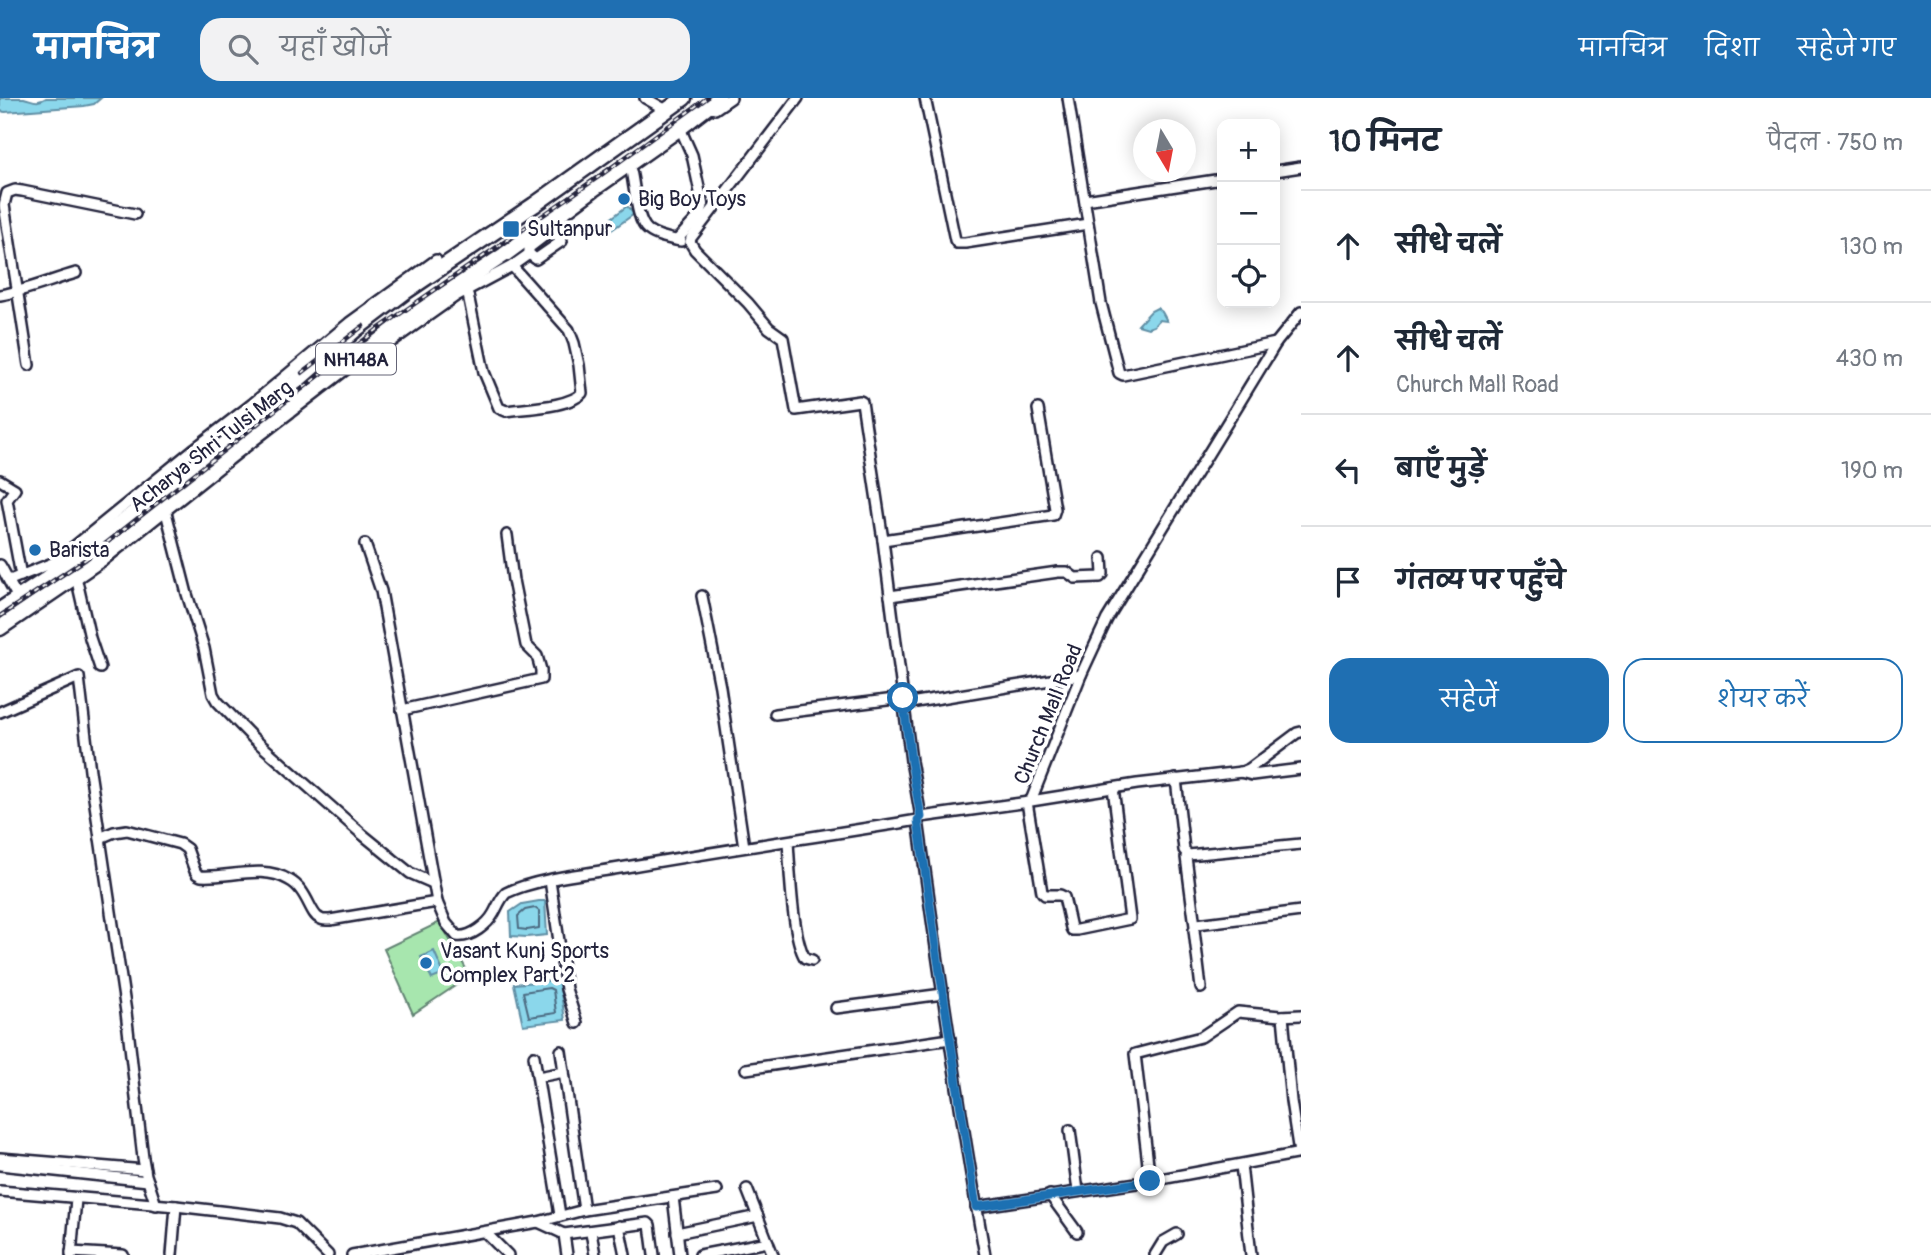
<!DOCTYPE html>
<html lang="hi">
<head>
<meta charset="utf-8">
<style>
  :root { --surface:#fff; --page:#f2f2f3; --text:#1f2937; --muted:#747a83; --line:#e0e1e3; --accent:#1f6fb2 }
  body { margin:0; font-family:Pangolin,"Playpen Sans Deva",sans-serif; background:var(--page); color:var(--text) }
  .controls { position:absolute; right:21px; top:21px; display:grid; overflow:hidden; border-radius:14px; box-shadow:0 4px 18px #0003 }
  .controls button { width:63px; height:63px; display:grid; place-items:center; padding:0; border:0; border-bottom:2px solid var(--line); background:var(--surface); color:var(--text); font:35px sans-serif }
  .compass { position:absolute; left:1133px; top:21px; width:63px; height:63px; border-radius:50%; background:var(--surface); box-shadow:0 4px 18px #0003; rotate:170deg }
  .stop { position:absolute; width:21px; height:21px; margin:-16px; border:5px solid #1f6fb2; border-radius:50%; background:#fff }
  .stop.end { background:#1f6fb2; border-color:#fff; box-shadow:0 2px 7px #0008 }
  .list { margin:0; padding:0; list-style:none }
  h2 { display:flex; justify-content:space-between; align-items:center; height:91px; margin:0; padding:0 28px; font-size:30px }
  h2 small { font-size:23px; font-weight:400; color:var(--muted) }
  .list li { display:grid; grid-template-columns:46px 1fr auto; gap:21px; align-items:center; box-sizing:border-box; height:112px; padding:0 28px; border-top:2px solid var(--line) }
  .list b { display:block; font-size:26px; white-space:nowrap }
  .list p { margin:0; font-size:23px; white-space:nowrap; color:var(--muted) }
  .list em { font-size:23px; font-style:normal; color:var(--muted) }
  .actions { display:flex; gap:14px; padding:21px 28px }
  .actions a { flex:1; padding:16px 0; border:2px solid var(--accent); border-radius:21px; text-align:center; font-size:24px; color:var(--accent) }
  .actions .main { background:var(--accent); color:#fff }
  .icon { flex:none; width:38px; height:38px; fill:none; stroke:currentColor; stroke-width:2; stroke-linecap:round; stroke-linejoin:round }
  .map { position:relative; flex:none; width:1301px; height:1157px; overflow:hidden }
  header { display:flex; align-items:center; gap:42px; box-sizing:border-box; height:98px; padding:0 35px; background:var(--accent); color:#fff }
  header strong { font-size:33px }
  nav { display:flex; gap:38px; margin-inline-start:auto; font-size:24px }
  .search { width:490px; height:63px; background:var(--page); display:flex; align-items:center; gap:18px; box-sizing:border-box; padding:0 24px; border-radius:21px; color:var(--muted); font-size:26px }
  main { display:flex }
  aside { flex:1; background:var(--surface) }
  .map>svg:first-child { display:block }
</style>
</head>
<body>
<header>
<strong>मानचित्र</strong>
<div class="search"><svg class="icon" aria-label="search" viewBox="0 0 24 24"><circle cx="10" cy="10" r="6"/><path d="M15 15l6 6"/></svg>यहाँ खोजें</div>
<nav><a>मानचित्र</a><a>दिशा</a><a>सहेजे गए</a></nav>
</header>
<main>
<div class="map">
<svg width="1301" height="1157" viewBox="0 0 1301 1157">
  <rect width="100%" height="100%" fill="#fff"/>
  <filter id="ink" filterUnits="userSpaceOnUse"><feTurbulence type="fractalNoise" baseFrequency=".0143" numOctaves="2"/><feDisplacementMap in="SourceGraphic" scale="14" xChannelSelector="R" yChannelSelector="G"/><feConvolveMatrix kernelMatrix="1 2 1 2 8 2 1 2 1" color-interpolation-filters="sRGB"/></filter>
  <g filter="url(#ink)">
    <path fill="#a7e6ae" stroke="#648474" stroke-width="2" d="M440 824 470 878 413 916 384 851Z"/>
    <g fill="#8bd7eb" stroke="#618fa5" stroke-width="2">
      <path d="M0 0C8 0 17 0 24 0 33 2 37 6 46 0H101L94 6 84 8 5 14 0 13Z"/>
      <path d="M627 108 634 116 606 136 600 129Z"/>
      <path d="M1157 210 1162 214 1167 223 1159 222 1154 228 1148 230 1138 227 1151 213Z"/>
      <path d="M539 803H545L547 837 527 839 511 838 510 814 522 806Z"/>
      <path d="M434 853 444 876 432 881 421 859Z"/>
      <path d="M559 882 565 922 523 927 514 886Z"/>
    </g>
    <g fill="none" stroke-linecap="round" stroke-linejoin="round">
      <g stroke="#4c6a81" stroke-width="2">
        <path d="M535 810 539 813V830L527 832 519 831 518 818 525 812Z"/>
        <path d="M549 890 553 892 556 915 529 919 523 894Z"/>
      </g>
      <g stroke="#22223b" stroke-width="14">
        <g id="minor">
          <path d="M645 0 668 13"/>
          <path d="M798 0 691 140 690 144 695 152 748 205 769 230 783 240 796 312 860 303 862 304 883 442 911 663 921 719"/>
          <path d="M925 0 955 142 957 145H965L1088 126"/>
          <path d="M1068 0 1101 205 1119 275 1123 277 1276 245"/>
          <path d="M715 11 731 0"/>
          <path d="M631 73C635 88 636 123 648 132 657 139 671 141 681 143"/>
          <path d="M1275 73 1301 69"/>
          <path d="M1085 102 1222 81"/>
          <path d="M677 142 700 117 703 108 692 57 680 30"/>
          <path d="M529 156V150L550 134 555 125"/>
          <path d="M467 192 484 274 499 310 506 313C525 310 570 309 582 295L579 267 574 245 569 232 512 168"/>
          <path d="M0 197C26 193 51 182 76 175"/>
          <path d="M367 261 456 198 512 168 529 156 536 161 562 143 558 139 563 136 555 125 561 121"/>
          <path d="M29 267 4 107 7 95 15 92 22 93 135 116"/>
          <path d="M0 382 15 391 7 402 21 478"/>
          <path d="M166 414 187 496 204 550 213 596 217 603 253 640 362 736 410 775 433 785"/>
          <path d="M883 442 1053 417 1055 411 1038 311"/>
          <path d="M365 446 381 493 437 804 446 825 457 838C471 840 488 826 494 815 498 808 500 801 506 795 536 780 592 775 626 769 724 752 821 738 918 722L921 719 1029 704 1032 700 1081 577 1107 521 1276 245 1301 214"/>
          <path d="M0 467C7 478 11 490 19 500"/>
          <path d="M10 482 55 464 195 350 252 306 349 225 436 162"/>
          <path d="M77 483 90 540 100 570"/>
          <path d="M702 498 720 589 744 749"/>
          <path d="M890 498 1058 474H1067L1075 480 1100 479 1103 476 1102 460"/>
          <path d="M904 606 1081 577"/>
          <path d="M402 612 541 581V572L537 558 526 547 513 482 507 437"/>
          <path d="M0 614 79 579 90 673 126 914 143 1060 146 1077 156 1107"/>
          <path d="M775 616 903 600"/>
          <path d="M1240 674 1252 677 1301 671"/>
          <path d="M1176 681 1184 752 1188 757 1301 746"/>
          <path d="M1031 703 1137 686 1242 674 1249 671 1297 635 1301 634"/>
          <path d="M1027 704 1042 794 1045 797H1060L1064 799 1071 830 1072 832H1077L1130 821 1113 690"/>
          <path d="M918 722C938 867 959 1013 985 1157"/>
          <path d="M100 740 114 734 127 732 180 746 187 751 195 773 197 776 201 778C230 780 262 766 289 782 307 791 310 816 319 820 323 823 326 822 330 822L437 804"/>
          <path d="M788 744C790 771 792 839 805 860L812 862"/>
          <path d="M1186 759 1195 828"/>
          <path d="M550 782 566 891 577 925"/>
          <path d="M1201 890 1194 832 1197 826 1301 813"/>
          <path d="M836 910 943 896"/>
          <path d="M1283 918 1291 1003 1299 1055"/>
          <path d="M561 953 584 1112"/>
          <path d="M534 958 560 1117"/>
          <path d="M746 971 950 941"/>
          <path d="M538 979 564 974"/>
          <path d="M1070 1032 1078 1093"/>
          <path d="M0 1060 145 1072"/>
          <path d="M0 1067 148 1083"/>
          <path d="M1241 1067 1251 1157"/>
          <path d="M1150 1083 1135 956 1201 939 1238 914 1280 918 1301 917"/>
          <path d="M747 1091 773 1157"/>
          <path d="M0 1093 176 1108 280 1120 296 1125 328 1157"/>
          <path d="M1050 1097 1077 1134"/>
          <path d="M673 1099 680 1157"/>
          <path d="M976 1109 1150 1083 1301 1055"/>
          <path d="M538 1124 564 1136 648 1125 650 1127 654 1157"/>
          <path d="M619 1128 625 1157"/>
          <path d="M485 1134 508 1157"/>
          <path d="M591 1134 595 1157"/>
          <path d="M677 1135 758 1118"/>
          <path d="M564 1136 567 1157"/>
          <path d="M71 1154 123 1157"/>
          <path d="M71 1157 76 1101"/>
          <path d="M172 1157 176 1108"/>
          <path d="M352 1157 538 1124 584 1112 717 1092"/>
          <path d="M700 1157 768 1144"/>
          <path d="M1155 1157 1163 1144 1177 1136"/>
        </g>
      </g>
      <g stroke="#22223b" stroke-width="19">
        <g id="highway">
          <path d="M0 512 45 482 226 345 355 232 405 194 534 107 684 0"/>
          <path d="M0 530 101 461 235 354 410 219 504 157 592 92 680 30 719 0"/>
        </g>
      </g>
      <use href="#minor" stroke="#fff" stroke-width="9"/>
      <use href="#highway" stroke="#fff" stroke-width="14"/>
      <g stroke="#22223b" stroke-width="4.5">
        <g id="rail">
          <path d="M302 275 363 228"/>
          <path d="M0 518 86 461 378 231 597 80 707 0"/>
        </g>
      </g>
      <use href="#rail" stroke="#fff" stroke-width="2" stroke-dasharray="5" stroke-linecap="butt"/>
    </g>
  </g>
  <g fill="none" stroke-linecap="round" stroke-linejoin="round" filter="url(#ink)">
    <path stroke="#1f6fb2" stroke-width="9" d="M903 600 911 663 921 719 918 722 936 849 976 1109 1150 1083"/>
  </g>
  <g fill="#1f6fb2" stroke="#fff" stroke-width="2.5">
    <circle cx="624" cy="101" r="7"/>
    <rect x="502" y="122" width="18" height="18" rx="3.5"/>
    <circle cx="35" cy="452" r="7"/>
    <circle cx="426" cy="865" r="7"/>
  </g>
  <g text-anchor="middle" stroke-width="7" stroke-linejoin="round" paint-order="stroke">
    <rect fill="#fff" stroke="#646476" stroke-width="2" x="316" y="245.5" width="80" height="31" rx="5"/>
    <g font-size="19" font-weight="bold" fill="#22223b">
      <text x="356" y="268">NH148A</text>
    </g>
    <g font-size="21" fill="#22223b" stroke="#fff" text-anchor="start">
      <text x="638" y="108">Big Boy Toys</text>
      <text x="527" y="138">Sultanpur</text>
      <text x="49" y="459">Barista</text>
      <text x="440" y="860">Vasant Kunj Sports<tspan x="440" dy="24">Complex Part 2</tspan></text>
    </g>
    <g font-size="21" fill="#22223b" stroke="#fff">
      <text transform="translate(211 348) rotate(-38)" y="7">Acharya Shri Tulsi Marg</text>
      <text transform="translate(1048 616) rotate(-68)" y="7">Church Mall Road</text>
    </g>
  </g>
</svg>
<div class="controls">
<button>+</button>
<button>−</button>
<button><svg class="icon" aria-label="locate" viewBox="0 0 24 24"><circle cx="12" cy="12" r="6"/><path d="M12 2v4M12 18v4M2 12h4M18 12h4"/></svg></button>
</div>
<svg class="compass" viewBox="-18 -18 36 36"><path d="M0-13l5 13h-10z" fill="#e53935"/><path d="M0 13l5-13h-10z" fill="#747a83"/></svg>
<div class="stop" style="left:903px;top:600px"></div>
<div class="stop end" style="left:1150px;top:1083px"></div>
</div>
<aside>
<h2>10 मिनट<small>पैदल · 750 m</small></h2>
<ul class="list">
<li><svg class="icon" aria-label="ahead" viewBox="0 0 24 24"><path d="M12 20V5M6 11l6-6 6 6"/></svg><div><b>सीधे चलें</b></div><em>130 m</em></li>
<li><svg class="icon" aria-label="ahead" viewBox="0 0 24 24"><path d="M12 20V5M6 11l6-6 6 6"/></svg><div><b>सीधे चलें</b><p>Church Mall Road</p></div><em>430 m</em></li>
<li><svg class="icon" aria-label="left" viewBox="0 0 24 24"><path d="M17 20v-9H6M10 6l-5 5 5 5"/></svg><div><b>बाएँ मुड़ें</b></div><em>190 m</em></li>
<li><svg class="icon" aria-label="arrive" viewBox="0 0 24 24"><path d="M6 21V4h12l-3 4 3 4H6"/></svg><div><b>गंतव्य पर पहुँचे</b></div></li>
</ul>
<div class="actions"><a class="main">सहेजें</a><a>शेयर करें</a></div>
</aside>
</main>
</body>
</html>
